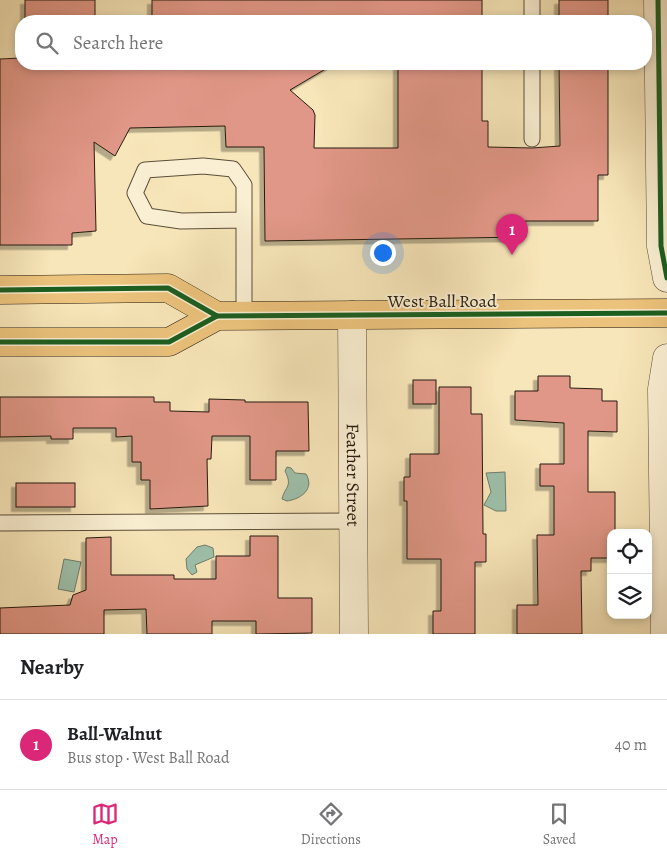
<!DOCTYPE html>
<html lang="en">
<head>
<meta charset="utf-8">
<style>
  :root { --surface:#fff; --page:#f2f2f2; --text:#202124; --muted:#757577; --line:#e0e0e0; --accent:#db2777 }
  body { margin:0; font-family:Alegreya,serif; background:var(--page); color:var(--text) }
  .controls { position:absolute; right:15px; bottom:15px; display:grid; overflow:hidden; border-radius:10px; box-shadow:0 2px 8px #0003 }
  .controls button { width:45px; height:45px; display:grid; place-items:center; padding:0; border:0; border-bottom:1px solid var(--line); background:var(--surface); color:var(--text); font:25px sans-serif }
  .you { position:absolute; left:382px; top:252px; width:18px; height:18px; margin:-12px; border:4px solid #fff; border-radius:50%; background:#1a73e8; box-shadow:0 0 0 8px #1a73e833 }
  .badge { display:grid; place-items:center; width:32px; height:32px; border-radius:50%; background:var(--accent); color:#fff; font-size:16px; font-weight:700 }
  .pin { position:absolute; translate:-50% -41px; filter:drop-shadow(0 1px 2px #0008) }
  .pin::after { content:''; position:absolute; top:26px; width:18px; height:15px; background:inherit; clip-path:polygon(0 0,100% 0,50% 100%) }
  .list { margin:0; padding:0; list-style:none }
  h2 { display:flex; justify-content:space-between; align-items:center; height:65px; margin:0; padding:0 20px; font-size:21px }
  h2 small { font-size:16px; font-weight:400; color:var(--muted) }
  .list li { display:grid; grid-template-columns:32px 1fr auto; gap:15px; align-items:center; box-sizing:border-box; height:90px; padding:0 20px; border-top:1px solid var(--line) }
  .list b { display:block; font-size:19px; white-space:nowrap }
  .list p { margin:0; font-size:16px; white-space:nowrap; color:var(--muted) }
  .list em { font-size:16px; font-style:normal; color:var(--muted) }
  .icon { flex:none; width:28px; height:28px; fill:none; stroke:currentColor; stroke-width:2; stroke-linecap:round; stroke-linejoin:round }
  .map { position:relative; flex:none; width:667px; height:634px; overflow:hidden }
  .search { position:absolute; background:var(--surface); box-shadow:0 2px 8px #0003; left:15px; right:15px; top:15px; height:55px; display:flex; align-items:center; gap:12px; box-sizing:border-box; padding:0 18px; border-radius:20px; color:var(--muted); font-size:19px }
  .sheet { height:155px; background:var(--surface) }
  nav { display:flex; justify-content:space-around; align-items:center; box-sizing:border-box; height:70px; border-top:1px solid var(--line); background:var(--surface); font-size:14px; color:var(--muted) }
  nav a { display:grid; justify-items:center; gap:2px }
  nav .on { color:var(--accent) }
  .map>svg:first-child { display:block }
</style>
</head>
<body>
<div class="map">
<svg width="667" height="634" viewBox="0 0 667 634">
  <defs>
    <filter id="shadow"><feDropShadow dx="-4.5" dy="4.5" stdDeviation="0" flood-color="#0004"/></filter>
  </defs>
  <rect width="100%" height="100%" fill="#f7e6b9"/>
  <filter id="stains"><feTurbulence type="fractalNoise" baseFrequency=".004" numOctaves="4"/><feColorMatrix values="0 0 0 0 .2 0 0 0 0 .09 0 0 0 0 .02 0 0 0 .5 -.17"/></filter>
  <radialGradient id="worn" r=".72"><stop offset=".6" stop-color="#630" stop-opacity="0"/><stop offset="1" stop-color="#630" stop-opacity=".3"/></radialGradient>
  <g fill="#9ec0ab" stroke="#6e7e6d">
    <path d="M287 467 291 468 295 473 306 474C315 489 301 499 287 501L282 499C285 486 293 487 285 471Z"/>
    <path d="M505 472 506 511H496L484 505 491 492 486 473Z"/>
    <path d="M205 545 213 548 214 557 195 565 197 572 192 575 187 569 186 559 197 547Z"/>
    <path d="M64 559 81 562 74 592 58 589Z"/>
  </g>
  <g fill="#e19787" stroke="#271c0f" filter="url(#shadow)">
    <rect x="25" y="0" width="70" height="21"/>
    <rect x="152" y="0" width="330" height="21"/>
    <rect x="559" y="0" width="49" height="21"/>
    <path d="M21 58V64H334L290 90 313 110 315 115 314 148H398V64H482V121H488V147L532 148 560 146 559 64H608V175H598V221H525L526 237 265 241 264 147H226L225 126 130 128 115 156 94 142 96 231 72 233V245H0V59Z"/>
    <path d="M538 376H570V388L602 389V401H617V432L588 431V492H615V533H611V558H591V571H581L582 634H517V605H538L537 535H554V486H540V464H564V423L515 420V391H538Z"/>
    <rect x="413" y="380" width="23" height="24"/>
    <path d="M439 387H471V414H482L483 534H486V562H475V634H433V611H441V559H407V501H404V477H410V454H439Z"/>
    <path d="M0 397H154V402H170V411L209 412V399L245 400V402H308L309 451H276V480H250V436H212L211 459H207L208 506 150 509V480H141V462H132V436L116 437V428H73V439H51V436L0 437Z"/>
    <rect x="16" y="483" width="59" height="24"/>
    <path d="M250 536H278V598H312V633L256 634V621H212V634H147L146 609 104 610V634H0V608L70 605 73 595 86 590V538L111 537V575H174V579H216V556H250Z"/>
  </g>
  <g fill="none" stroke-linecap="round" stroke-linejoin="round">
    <g stroke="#5b4e3a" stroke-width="17">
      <g id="service">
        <path d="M532 0V21"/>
        <path d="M532 64V139"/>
        <path d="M244 220 181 221 147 216 135 193 145 170 203 166 233 169 244 185V316"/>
        <path d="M0 523 353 521"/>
      </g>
    </g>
    <g stroke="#5b4e3a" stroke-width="29">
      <g id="minor">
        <path id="s1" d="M352 315 354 634"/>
      </g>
    </g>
    <g stroke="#5b4e3a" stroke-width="29">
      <g id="tertiary">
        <path d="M658 0 661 246 667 278"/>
        <path d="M665 634 662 389 667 358"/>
      </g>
    </g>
    <g stroke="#271c0f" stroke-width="29">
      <g id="primary">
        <path d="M0 290 168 288 217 316"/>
        <path d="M0 342H169L217 316 667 313"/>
      </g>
    </g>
    <use href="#service" stroke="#faefd2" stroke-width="15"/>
    <use href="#minor" stroke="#faefd2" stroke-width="28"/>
    <use href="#tertiary" stroke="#faefd2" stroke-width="28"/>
    <use href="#primary" stroke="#ecc37c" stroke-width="28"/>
    <g stroke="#faefd2" stroke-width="8">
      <g id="cycleway">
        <path d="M658 0 661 246 667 278"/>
        <path d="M0 290 168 288 217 316"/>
        <path d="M0 342H169L217 316 667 313"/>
      </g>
    </g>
    <use href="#cycleway" stroke="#1b5e20" stroke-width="5"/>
  </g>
  <g text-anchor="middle" stroke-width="4" stroke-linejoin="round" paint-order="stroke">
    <g font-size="18" fill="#271c0f" stroke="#faefd2">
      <text x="442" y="307">West Ball Road</text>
      <text dy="6" stroke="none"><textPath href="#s1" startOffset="160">Feather Street</textPath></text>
    </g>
  </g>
  <rect width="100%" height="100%" filter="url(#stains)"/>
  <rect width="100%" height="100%" fill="url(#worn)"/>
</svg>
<div class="controls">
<button><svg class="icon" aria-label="locate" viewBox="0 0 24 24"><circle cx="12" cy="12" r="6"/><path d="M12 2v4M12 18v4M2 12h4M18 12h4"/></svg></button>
<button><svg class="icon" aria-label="layers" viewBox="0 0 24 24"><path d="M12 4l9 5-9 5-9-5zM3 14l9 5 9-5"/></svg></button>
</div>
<div class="you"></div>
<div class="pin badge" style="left:512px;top:255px">1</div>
<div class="search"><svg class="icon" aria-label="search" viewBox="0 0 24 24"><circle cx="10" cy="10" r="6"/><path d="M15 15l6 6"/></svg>Search here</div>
</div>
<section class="sheet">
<h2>Nearby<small></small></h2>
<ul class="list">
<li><span class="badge">1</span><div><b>Ball-Walnut</b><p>Bus stop · West Ball Road</p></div><em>40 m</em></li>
</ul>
</section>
<nav>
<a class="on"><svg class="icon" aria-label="map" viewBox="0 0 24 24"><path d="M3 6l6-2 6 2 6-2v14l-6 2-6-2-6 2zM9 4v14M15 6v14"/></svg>Map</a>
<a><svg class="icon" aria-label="directions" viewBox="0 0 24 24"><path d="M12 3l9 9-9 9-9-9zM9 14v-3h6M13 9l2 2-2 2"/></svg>Directions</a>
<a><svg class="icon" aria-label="saved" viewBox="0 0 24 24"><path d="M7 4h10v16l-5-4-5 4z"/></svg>Saved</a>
</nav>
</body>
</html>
